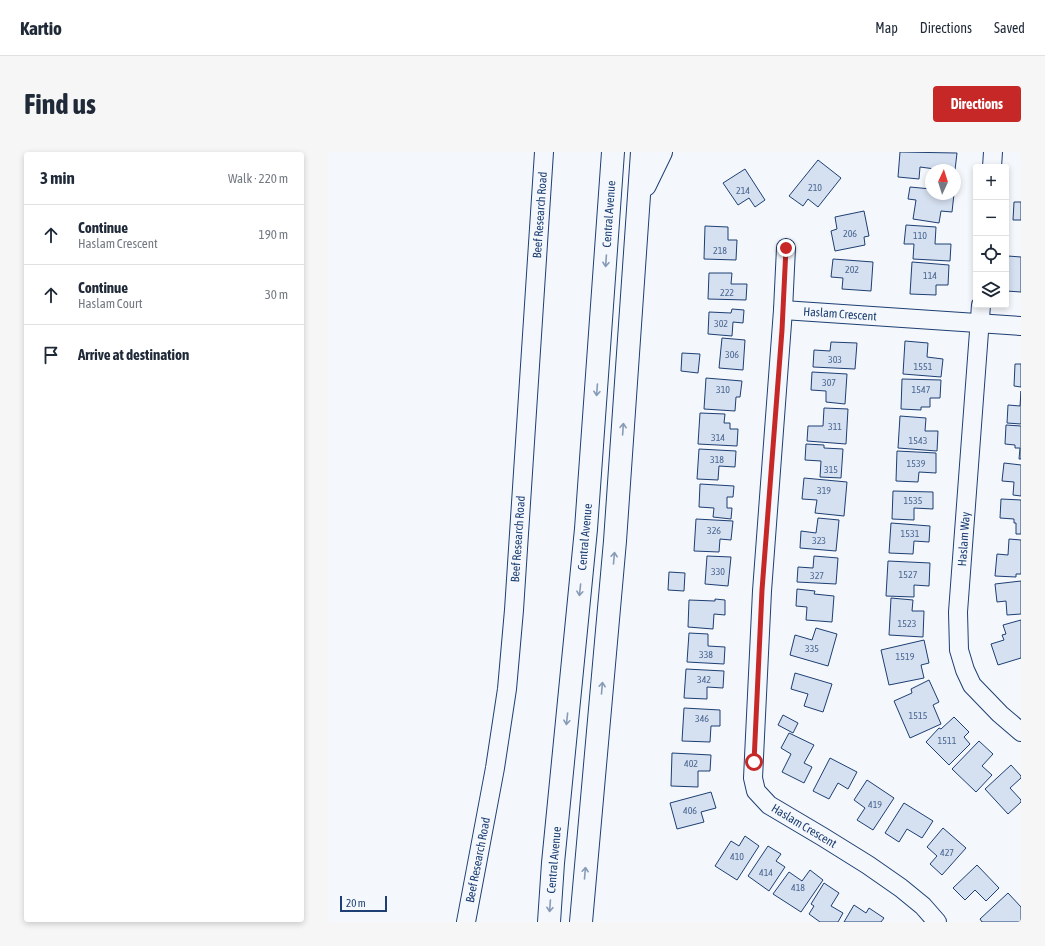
<!DOCTYPE html>
<html lang="en">
<head>
<meta charset="utf-8">
<style>
  :root { --surface:#fff; --page:#f6f6f7; --text:#1f2937; --muted:#747a83; --line:#e0e1e3; --accent:#c62828 }
  body { margin:0; font-family:"Asap Condensed",sans-serif; background:var(--page); color:var(--text) }
  .controls { position:absolute; right:12px; top:12px; display:grid; overflow:hidden; border-radius:4px; box-shadow:0 2px 6px #0003 }
  .controls button { width:36px; height:36px; display:grid; place-items:center; padding:0; border:0; border-bottom:1px solid var(--line); background:var(--surface); color:var(--text); font:20px sans-serif }
  .compass { position:absolute; left:597px; top:12px; width:36px; height:36px; border-radius:50%; background:var(--surface); box-shadow:0 2px 6px #0003; rotate:4deg }
  .scale { position:absolute; left:12px; bottom:10px; width:47px; box-sizing:border-box; padding-left:4px; border:2px solid #1d3f73; border-top:0; font-size:11px; line-height:14px; white-space:nowrap; color:#1d3f73; -webkit-text-stroke:3px #f4f7fb; paint-order:stroke }
  .stop { position:absolute; width:12px; height:12px; margin:-9px; border:3px solid #c62828; border-radius:50%; background:#fff }
  .stop.end { background:#c62828; border-color:#fff; box-shadow:0 1px 4px #0008 }
  .list { margin:0; padding:0; list-style:none }
  h2 { display:flex; justify-content:space-between; align-items:center; height:52px; margin:0; padding:0 16px; font-size:17px }
  h2 small { font-size:13px; font-weight:400; color:var(--muted) }
  .list li { display:grid; grid-template-columns:26px 1fr auto; gap:12px; align-items:center; box-sizing:border-box; height:60px; padding:0 16px; border-top:1px solid var(--line) }
  .list b { display:block; font-size:15px; white-space:nowrap }
  .list p { margin:0; font-size:13px; white-space:nowrap; color:var(--muted) }
  .list em { font-size:13px; font-style:normal; color:var(--muted) }
  .icon { flex:none; width:22px; height:22px; fill:none; stroke:currentColor; stroke-width:2; stroke-linecap:round; stroke-linejoin:round }
  .map { position:relative; flex:none; width:693px; height:770px; overflow:hidden; border-radius:4px }
  header { display:flex; align-items:center; gap:24px; box-sizing:border-box; height:56px; padding:0 20px; background:var(--surface); border-bottom:1px solid var(--line) }
  header strong { font-size:19px }
  nav { display:flex; gap:22px; margin-inline-start:auto; font-size:14px }
  .intro { display:flex; align-items:center; justify-content:space-between; box-sizing:border-box; height:96px; padding:0 24px }
  h1 { margin:0; font-size:28px }
  .button { padding:10px 18px; border-radius:4px; background:var(--accent); color:#fff; font-size:14px; font-weight:700 }
  main { display:flex; gap:24px; padding:0 24px }
  aside { flex:1; background:var(--surface); border-radius:4px; box-shadow:0 2px 6px #0003 }
  .map>svg:first-child { display:block }
</style>
</head>
<body>
<header>
<strong>Kartio</strong>
<nav><a>Map</a><a>Directions</a><a>Saved</a></nav>
</header>
<div class="intro"><h1>Find us</h1><a class="button">Directions</a></div>
<main>
<aside>
<h2>3 min<small>Walk · 220 m</small></h2>
<ul class="list">
<li><svg class="icon" aria-label="ahead" viewBox="0 0 24 24"><path d="M12 20V5M6 11l6-6 6 6"/></svg><div><b>Continue</b><p>Haslam Crescent</p></div><em>190 m</em></li>
<li><svg class="icon" aria-label="ahead" viewBox="0 0 24 24"><path d="M12 20V5M6 11l6-6 6 6"/></svg><div><b>Continue</b><p>Haslam Court</p></div><em>30 m</em></li>
<li><svg class="icon" aria-label="arrive" viewBox="0 0 24 24"><path d="M6 21V4h12l-3 4 3 4H6"/></svg><div><b>Arrive at destination</b></div></li>
</ul>
</aside>
<div class="map">
<svg width="693" height="770" viewBox="0 0 693 770">
  <rect width="100%" height="100%" fill="#f4f7fb"/>
  <g fill="#d5e0f0" stroke="#1d3f73">
    <path d="M572 0 629 1 627 18H607V17L592 15 591 27 570 25Z"/>
    <path d="M490 8 513 26 490 55 480 47 475 54 461 44Z"/>
    <path d="M417 17 437 48 427 55 421 46 410 53 395 31Z"/>
    <path d="M582 35 603 37V42H626L624 60 613 59 611 71 585 67 588 48 580 47Z"/>
    <path d="M686 50H693V68H685Z"/>
    <path d="M536 59 541 84 536 85 537 93 507 99 503 79 509 77 507 65Z"/>
    <path d="M578 73 608 75 607 92H623L622 109 585 107 586 92H576Z"/>
    <path d="M377 74 400 75V88H409L408 108 376 107Z"/>
    <path d="M680 104 693 105V140L678 139Z"/>
    <path d="M505 107 545 110 543 139 514 137 515 126 503 125Z"/>
    <path d="M584 110 621 113 620 133H608V143L582 142Z"/>
    <path d="M381 121H404L403 132H419L418 148 380 147Z"/>
    <path d="M404 157 416 158 415 171 405 170 404 184 380 182 381 160 403 161Z"/>
    <path d="M394 186 417 188 415 218 391 216Z"/>
    <path d="M577 189 600 191 599 205 615 207 613 225 575 222Z"/>
    <path d="M503 190 529 191 527 217 485 215 486 198 502 199Z"/>
    <path d="M354 201 372 202 370 221 353 219Z"/>
    <path d="M687 212H693V235L686 234Z"/>
    <path d="M484 220 519 222 517 252 498 250V239L483 238Z"/>
    <path d="M378 226 414 229 412 245H408L407 259 376 257Z"/>
    <path d="M574 227 613 228 612 246H602V255H593V258L573 257Z"/>
    <path d="M693 239V272L679 271 680 253 692 254Z"/>
    <path d="M496 256 520 257 518 292 479 289 480 274H495Z"/>
    <path d="M372 261 397 262 396 271H402V277H410L409 294 370 292Z"/>
    <path d="M572 264 598 266 597 279H610L609 299 570 296Z"/>
    <path d="M678 273 693 274V307H691L692 296H687V293L677 292Z"/>
    <path d="M478 292 496 293V296L515 297 513 326 492 325 493 309 477 308Z"/>
    <path d="M371 297 408 299 407 315 391 314 390 328 369 327Z"/>
    <path d="M569 299 608 301V321L591 320 590 330 568 329Z"/>
    <path d="M676 311 693 313V344L685 343 686 330 674 329Z"/>
    <path d="M476 326 519 330 516 364 487 361 489 348 474 347Z"/>
    <path d="M372 332 406 334 405 345H399V356H404L403 367 385 365 386 356 371 355Z"/>
    <path d="M565 339 605 340V357L586 356V368L564 367Z"/>
    <path d="M673 347 693 348V382H688V371H686V367L672 366Z"/>
    <path d="M490 366 511 368 508 399 472 396 473 379 488 381Z"/>
    <path d="M368 367 405 369 403 388 392 387 391 400 366 399Z"/>
    <path d="M563 371 602 374 601 390 586 389 585 402 561 401Z"/>
    <path d="M681 387 693 388V422H688V425L667 424 669 402 680 403Z"/>
    <path d="M379 404 403 405 400 434 377 432Z"/>
    <path d="M486 404 510 406 508 432 469 430 470 415 485 416Z"/>
    <path d="M560 409 602 411 601 434 586 433V445L558 444Z"/>
    <path d="M341 420 357 421 356 439 340 438Z"/>
    <path d="M693 429V462L679 463 678 449 669 450 667 432Z"/>
    <path d="M469 437 487 439 486 442 506 444 504 470 478 468 479 455 468 454Z"/>
    <path d="M563 446 585 448 584 459H596L595 485 561 483Z"/>
    <path d="M387 447 397 448V463L386 462 385 477 360 475 361 448 387 449Z"/>
    <path d="M693 468V506L670 513 663 492 676 488 674 483 678 482 675 473Z"/>
    <path d="M488 476 509 482 500 514 462 503 467 483 484 488Z"/>
    <path d="M361 481 380 482V494L397 495 396 512 359 510Z"/>
    <path d="M596 488 601 511 593 513 596 526 561 533 553 498Z"/>
    <path d="M358 517 396 519 395 536 379 535V547L356 546Z"/>
    <path d="M467 521 504 532 495 560 476 554 480 542 463 537Z"/>
    <path d="M601 528 611 550 605 553 613 572 582 586 566 549 584 541 583 537Z"/>
    <path d="M356 556 392 558V574H383L382 590 354 589Z"/>
    <path d="M455 563 470 571 465 581 450 573Z"/>
    <path d="M626 565 641 580 636 585 642 592 621 613 598 590 611 576 613 577Z"/>
    <path d="M461 581 486 593 476 611 484 615 476 631 454 620 463 602 453 596Z"/>
    <path d="M651 589 665 602 654 614 664 623 648 640 624 617Z"/>
    <path d="M344 601 383 603 382 619H370V635L343 634Z"/>
    <path d="M502 606 529 620 520 637 510 631 501 647 485 639Z"/>
    <path d="M683 613 693 624V626L682 636 693 648V650L680 662 657 637Z"/>
    <path d="M539 628 566 646 545 678 529 668 537 656 526 648Z"/>
    <path d="M383 640 388 656 373 660 376 670 349 677 342 651Z"/>
    <path d="M576 651 605 669 594 686 579 677 571 690 557 681Z"/>
    <path d="M615 676 638 696 614 723 602 712 609 704 599 695Z"/>
    <path d="M417 684 431 694 409 728 387 714 403 689 411 694Z"/>
    <path d="M440 694 453 702 448 709 457 715 441 739 420 724Z"/>
    <path d="M649 713 671 736 658 749 647 738 637 748 625 736Z"/>
    <path d="M482 718 495 728 473 760 445 742 461 720 474 729Z"/>
    <path d="M496 731 511 741 503 754 515 761 510 770H492L481 762 486 754 483 752Z"/>
    <path d="M680 741 693 755V770H654L652 767Z"/>
    <path d="M526 753 538 761 541 756 556 766 553 770H516Z"/>
  </g>
  <g fill="none" stroke-linecap="round" stroke-linejoin="round">
    <g stroke="#1d3f73" stroke-width="20">
      <g id="minor">
        <path d="M664 15 665 0"/>
        <path d="M458 96 455 158 434 439 425 626 428 639 441 653 495 685 540 713 573 736 595 754 609 770"/>
        <path d="M653 153 630 460 631 498 637 518 644 533 672 562 693 580"/>
        <path d="M455 158 693 174"/>
        <path d="M138 770 167 616 179 537 186 458 216 0"/>
      </g>
    </g>
    <g stroke="#1d3f73" stroke-width="24">
      <g id="major">
        <path d="M317 33 333 0"/>
        <path d="M221 770 225 711 258 377 285 0"/>
        <path d="M253 770 287 389 314 0"/>
      </g>
    </g>
    <use href="#minor" stroke="#f4f7fb" stroke-width="18"/>
    <use href="#major" stroke="#f4f7fb" stroke-width="22"/>
  </g>
  <defs><path id="oneway-shaft" d="M-6 0H5M1.5-3L5.5 0L1.5 3" fill="none" stroke-width="1.6" stroke-linecap="round" stroke-linejoin="round"/></defs>
  <g stroke="#889bb7">
    <use href="#oneway-shaft" transform="translate(278 109) rotate(94)"/>
    <use href="#oneway-shaft" transform="translate(269 238) rotate(94)"/>
    <use href="#oneway-shaft" transform="translate(295 277) rotate(-86)"/>
    <use href="#oneway-shaft" transform="translate(286 406) rotate(-85)"/>
    <use href="#oneway-shaft" transform="translate(252 438) rotate(96)"/>
    <use href="#oneway-shaft" transform="translate(274 536) rotate(-85)"/>
    <use href="#oneway-shaft" transform="translate(239 567) rotate(96)"/>
    <use href="#oneway-shaft" transform="translate(257 721) rotate(-85)"/>
    <use href="#oneway-shaft" transform="translate(222 754) rotate(94)"/>
  </g>
  <g fill="none" stroke-linecap="round" stroke-linejoin="round">
    <path stroke="#c62828" stroke-width="5" d="M426 610 434 438 454 178 458 96"/>
  </g>
  <g text-anchor="middle" stroke-width="3" stroke-linejoin="round" paint-order="stroke">
    <g font-size="10" fill="#4b6792">
      <text x="487" y="39">210</text>
      <text x="415" y="42">214</text>
      <text x="522" y="85">206</text>
      <text x="592" y="87">110</text>
      <text x="392" y="102">218</text>
      <text x="524" y="121">202</text>
      <text x="602" y="127">114</text>
      <text x="399" y="144">222</text>
      <text x="393" y="175">302</text>
      <text x="404" y="206">306</text>
      <text x="507" y="211">303</text>
      <text x="595" y="218">1551</text>
      <text x="501" y="234">307</text>
      <text x="395" y="241">310</text>
      <text x="593" y="241">1547</text>
      <text x="507" y="278">311</text>
      <text x="390" y="289">314</text>
      <text x="590" y="292">1543</text>
      <text x="389" y="311">318</text>
      <text x="588" y="315">1539</text>
      <text x="503" y="321">315</text>
      <text x="496" y="342">319</text>
      <text x="585" y="352">1535</text>
      <text x="386" y="382">326</text>
      <text x="582" y="385">1531</text>
      <text x="491" y="392">323</text>
      <text x="390" y="423">330</text>
      <text x="580" y="426">1527</text>
      <text x="489" y="427">327</text>
      <text x="579" y="475">1523</text>
      <text x="484" y="500">335</text>
      <text x="378" y="506">338</text>
      <text x="577" y="508">1519</text>
      <text x="376" y="531">342</text>
      <text x="590" y="567">1515</text>
      <text x="374" y="570">346</text>
      <text x="619" y="592">1511</text>
      <text x="363" y="615">402</text>
      <text x="547" y="656">419</text>
      <text x="362" y="662">406</text>
      <text x="619" y="704">427</text>
      <text x="409" y="708">410</text>
      <text x="438" y="724">414</text>
      <text x="470" y="739">418</text>
    </g>
    <g font-size="12" fill="#1d3f73" stroke="#f4f7fb">
      <text transform="translate(281 62) rotate(-86)" y="4">Central Avenue</text>
      <text transform="translate(212 63) rotate(-86)" y="4">Beef Research Road</text>
      <text transform="translate(512 162) rotate(4)" y="4">Haslam Crescent</text>
      <text transform="translate(257 385) rotate(-85)" y="4">Central Avenue</text>
      <text transform="translate(190 387) rotate(-86)" y="4">Beef Research Road</text>
      <text transform="translate(636 387) rotate(-86)" y="4">Haslam Way</text>
      <text transform="translate(476 674) rotate(31)" y="4">Haslam Crescent</text>
      <text transform="translate(150 708) rotate(-79)" y="4">Beef Research Road</text>
      <text transform="translate(226 708) rotate(-85)" y="4">Central Avenue</text>
    </g>
  </g>
</svg>
<div class="controls">
<button>+</button>
<button>−</button>
<button><svg class="icon" aria-label="locate" viewBox="0 0 24 24"><circle cx="12" cy="12" r="6"/><path d="M12 2v4M12 18v4M2 12h4M18 12h4"/></svg></button>
<button><svg class="icon" aria-label="layers" viewBox="0 0 24 24"><path d="M12 4l9 5-9 5-9-5zM3 14l9 5 9-5"/></svg></button>
</div>
<svg class="compass" viewBox="-18 -18 36 36"><path d="M0-13l5 13h-10z" fill="#e53935"/><path d="M0 13l5-13h-10z" fill="#747a83"/></svg>
<div class="scale">20 m</div>
<div class="stop" style="left:426px;top:610px"></div>
<div class="stop end" style="left:458px;top:96px"></div>
</div>
</main>
</body>
</html>
